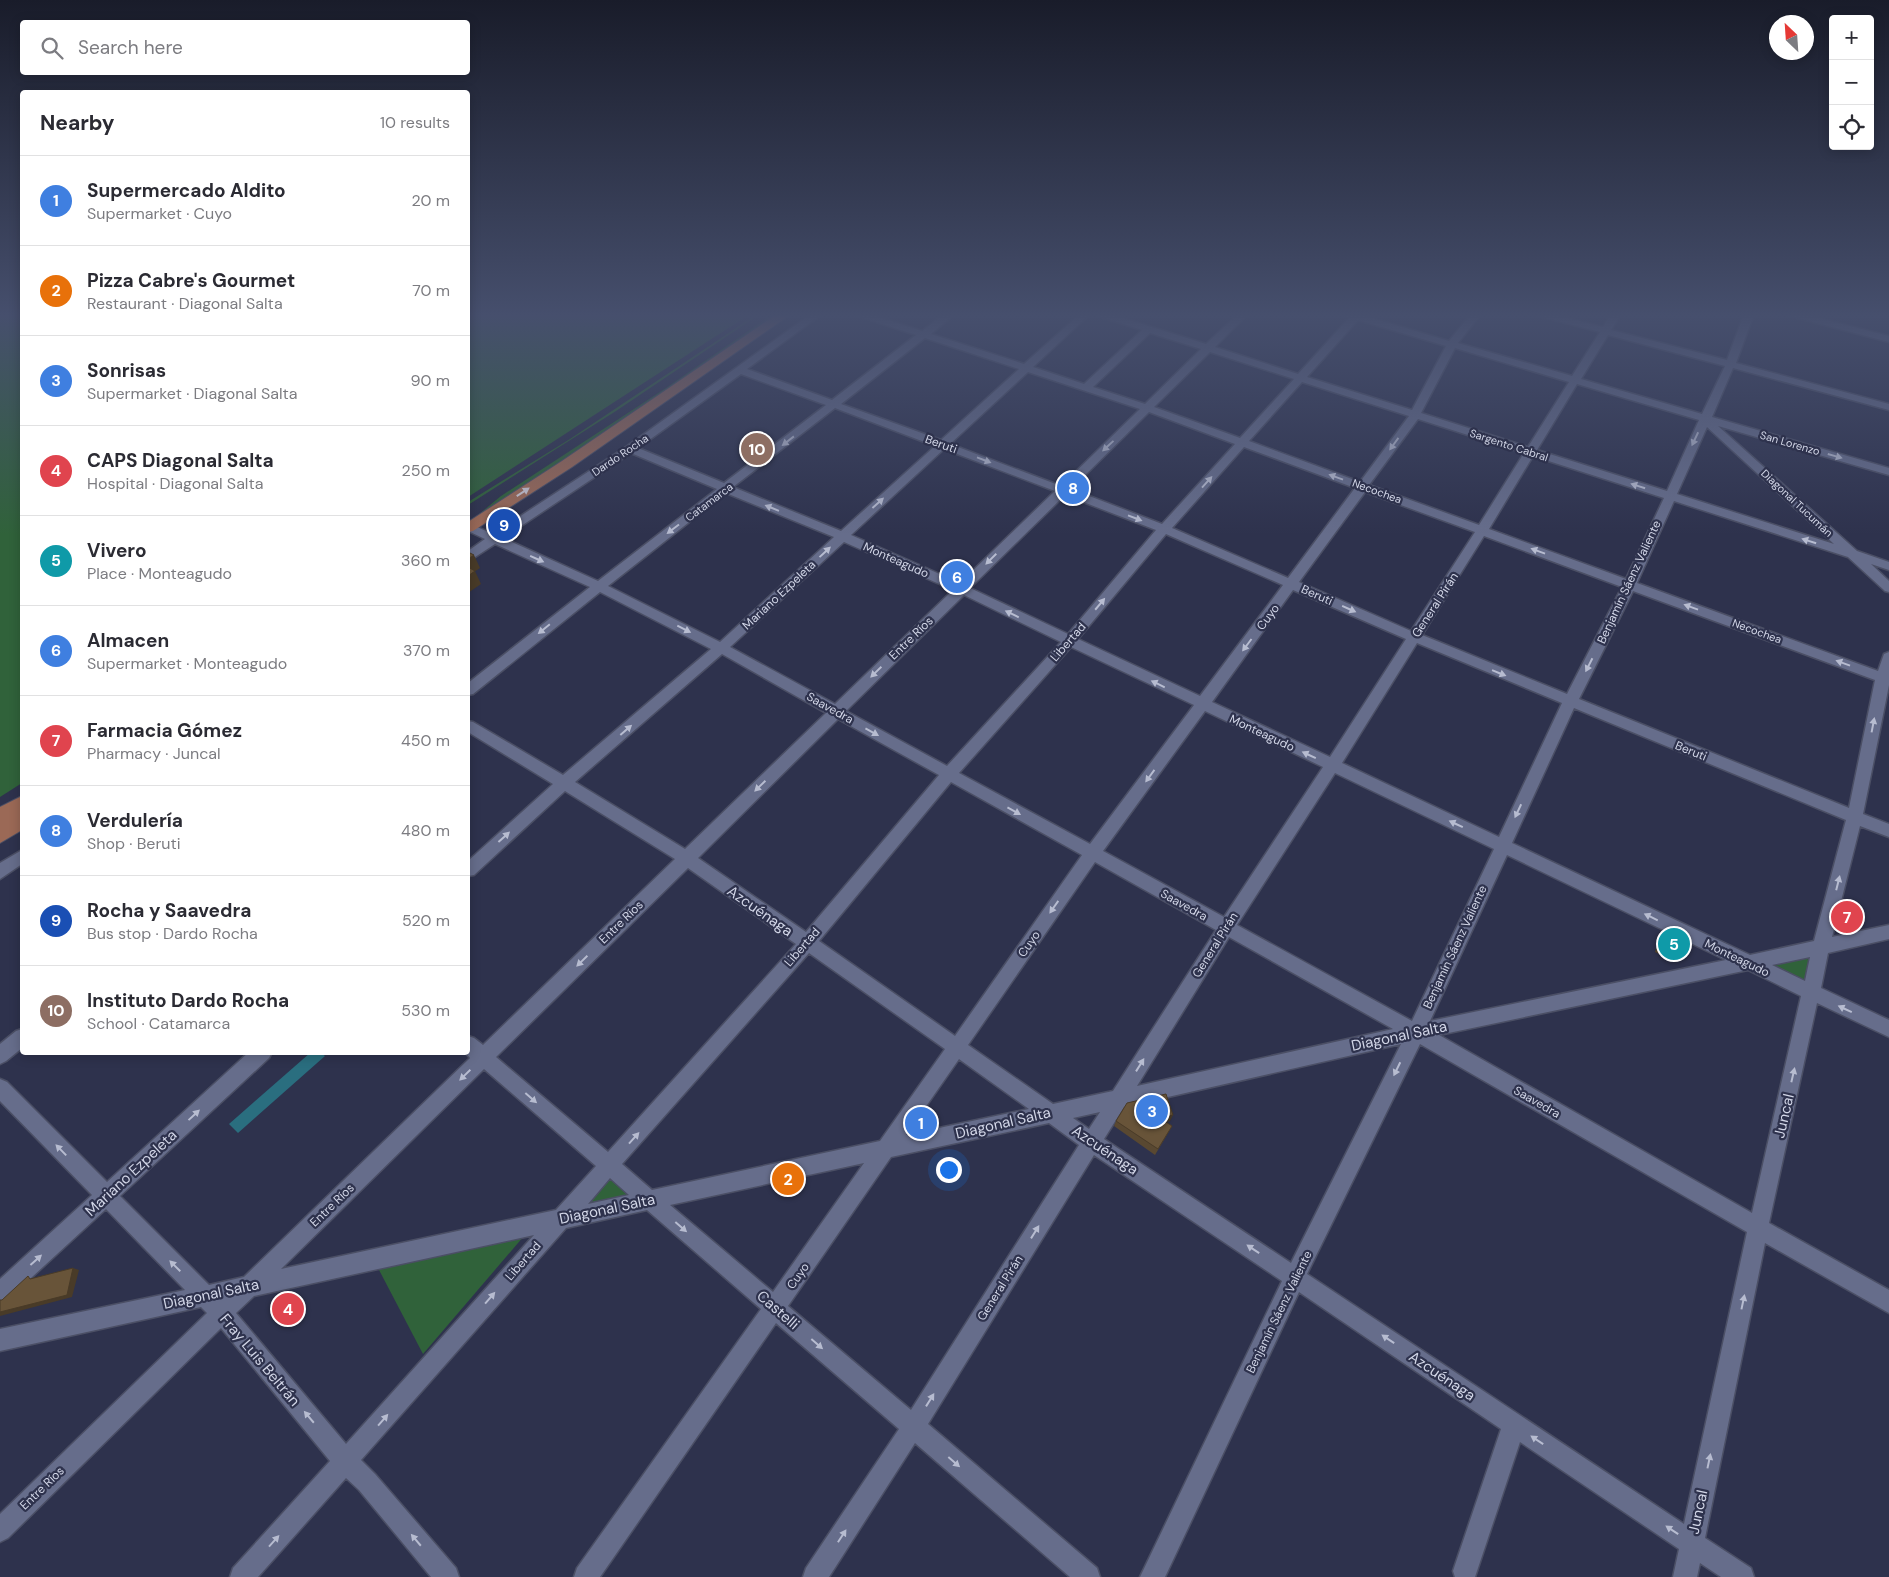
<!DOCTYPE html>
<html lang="en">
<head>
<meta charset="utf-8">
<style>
  :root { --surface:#fff; --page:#f7f7f7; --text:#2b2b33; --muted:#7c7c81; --line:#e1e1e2; --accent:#111827 }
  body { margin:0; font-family:"DM Sans",sans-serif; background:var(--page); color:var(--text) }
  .controls { position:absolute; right:15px; top:15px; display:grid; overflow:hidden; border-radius:5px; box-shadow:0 2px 12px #0003 }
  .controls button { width:45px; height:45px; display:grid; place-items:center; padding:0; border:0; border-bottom:1px solid var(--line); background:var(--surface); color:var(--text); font:25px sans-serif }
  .compass { position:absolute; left:1769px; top:15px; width:45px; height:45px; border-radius:50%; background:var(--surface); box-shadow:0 2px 12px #0003; rotate:335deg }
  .you { position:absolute; left:948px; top:1169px; width:18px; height:18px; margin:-12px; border:4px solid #fff; border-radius:50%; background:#1a73e8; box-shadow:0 0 0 8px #1a73e833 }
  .badge { display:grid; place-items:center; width:32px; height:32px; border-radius:50%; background:var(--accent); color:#fff; font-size:16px; font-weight:700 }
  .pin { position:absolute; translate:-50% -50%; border:2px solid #fff; box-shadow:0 1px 5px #0006 }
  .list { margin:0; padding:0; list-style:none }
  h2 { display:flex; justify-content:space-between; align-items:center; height:65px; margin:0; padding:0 20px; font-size:21px }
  h2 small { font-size:16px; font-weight:400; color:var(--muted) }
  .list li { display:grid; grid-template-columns:32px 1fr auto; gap:15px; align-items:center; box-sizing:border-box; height:90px; padding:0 20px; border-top:1px solid var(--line) }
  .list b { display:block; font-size:19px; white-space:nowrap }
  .list p { margin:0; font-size:16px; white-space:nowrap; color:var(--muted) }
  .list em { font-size:16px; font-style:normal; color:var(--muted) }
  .icon { flex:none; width:28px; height:28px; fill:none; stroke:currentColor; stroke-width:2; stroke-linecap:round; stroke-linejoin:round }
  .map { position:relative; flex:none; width:1889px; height:1577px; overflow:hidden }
  .search { position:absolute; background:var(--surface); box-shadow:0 2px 12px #0003; left:20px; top:20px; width:450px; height:55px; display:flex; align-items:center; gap:12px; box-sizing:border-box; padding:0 18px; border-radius:5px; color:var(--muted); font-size:19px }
  .panel { position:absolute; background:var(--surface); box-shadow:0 2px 12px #0003; left:20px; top:90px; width:450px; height:965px; border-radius:5px }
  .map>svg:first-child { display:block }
</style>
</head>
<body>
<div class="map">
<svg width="1889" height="1577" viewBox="0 0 1889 1577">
  <rect width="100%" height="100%" fill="#2e324d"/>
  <g fill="#30623a">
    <path d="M0 314H22V783L0 797Z"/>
    <path d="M468 314H750L468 497Z"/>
    <path d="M757 314H760L616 411 468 505V502L570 439Z"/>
    <path d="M773 314H779L626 420 478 515 501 496 666 388Z"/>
    <path d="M1821 947 1811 994 1748 963Z"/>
    <path d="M610 1165 650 1200 560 1219Z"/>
    <path d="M524 1236 423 1354 378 1268Z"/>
  </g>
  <path fill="#2a6e7f" d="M310 1053H321L325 1056 238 1133 229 1124Z"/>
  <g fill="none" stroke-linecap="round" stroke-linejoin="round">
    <g stroke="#4b4f65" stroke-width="3">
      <g id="minor">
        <path d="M811 314H822L747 369 832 400 916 335 858 316 856 314H870L922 331 944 314H955L931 334 1024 364 1080 314H1090L1033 367 1084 384 1142 330 1098 316 1096 314H1110L1206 344 1238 314H1248L1215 347 1298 374 1349 318 1342 314H1363L1362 315 1449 341 1471 314H1481L1458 343 1572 376 1600 332 1539 316 1537 314H1552L1603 327 1611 314H1621L1611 330 1727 360 1744 314H1754L1736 363 1889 404V410L1733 368 1712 417 1889 468V475L1718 426 1857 551 1889 562V570L1871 564 1889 581V592L1885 591 1848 557 1674 501 1637 583 1878 671 1884 654 1889 652V685L1863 814 1889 824V837L1860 826 1832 937 1889 925V939L1828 953 1821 988 1889 1020V1037L1817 1003 1769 1223 1889 1290V1313L1765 1243 1705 1538 1751 1568 1754 1577H1721L1700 1563 1697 1577H1673L1679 1549 1520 1442 1475 1577H1455L1453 1571 1501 1429 1299 1292 1165 1577H1140L1282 1281 1094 1155 928 1424 1097 1568 1100 1577H1070L915 1443 829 1577H803L806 1568 899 1429 776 1323 600 1577H574L577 1568 761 1309 647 1210 566 1228 361 1460 375 1474 456 1568 459 1577H431L359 1490 346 1478 258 1577H230L233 1568 330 1461 221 1328 8 1538 0 1542V1514L207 1313 201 1307 0 1351V1329L185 1290 106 1209 7 1300 0 1303V1279L92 1195 0 1101V1079L7 1082 107 1182 249 1052H272L269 1058 120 1196 209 1285 244 1277 470 1058 465 1052H468V1036L474 1038 483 1045 675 859 565 791 474 875 468 876V861L553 784 468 732V721L473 722 563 775 711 649 600 592 473 694 468 695V683L590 587 495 544 472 559 468 560V551L485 539 468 531V523L493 534 626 447ZM1358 320 1446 346 1412 410 1307 377ZM1150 333 1201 349 1145 404 1093 387ZM1608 335 1725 366 1702 414 1581 379ZM925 338 1019 369 941 440 841 404ZM1455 348 1569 382 1528 447 1421 413ZM1210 352 1294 379 1240 438 1154 407ZM1028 372 1140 409 1061 486 950 444ZM741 374 826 405 724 483 638 448ZM1302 382 1409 416 1360 482 1249 441ZM1577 384 1699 420 1667 491 1537 450ZM835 408 935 446 841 531 733 487ZM1149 412 1235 444 1162 524 1071 489ZM1418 419 1524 453 1479 525 1369 485ZM1707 427 1834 544 1677 494ZM1244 447 1355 488 1288 578 1172 528ZM944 449 1055 491 960 583 851 535ZM631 453 717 489 598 581 503 538ZM1533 456 1664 498 1626 579 1489 529ZM1365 492 1475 532 1411 631 1299 582ZM726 493 834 537 720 642 608 586ZM1065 495 1156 530 1068 634 970 588ZM1166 534 1283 585 1200 696 1078 639ZM1484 536 1622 587 1567 694 1422 635ZM844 542 953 590 835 704 730 647ZM1293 590 1406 639 1330 757 1212 702ZM1633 591 1875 680 1849 808 1579 699ZM964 595 1061 642 947 766 846 711ZM1417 643 1562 703 1499 837 1342 763ZM1071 647 1194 705 1090 844 959 773ZM722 654 826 713 685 849 575 782ZM1574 708 1846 820 1814 941 1750 955 1512 843ZM1205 711 1323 767 1224 917 1103 851ZM838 719 939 775 806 932 698 858ZM1335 773 1494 849 1412 1021 1237 925ZM951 782 1082 855 955 1036 819 941ZM1507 855 1726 960 1430 1021ZM1095 862 1216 930 1113 1091 1053 1104 968 1045ZM688 868 796 944 608 1152 496 1057ZM1229 937 1393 1029 1137 1086ZM809 953 945 1049 880 1141 652 1190 622 1164ZM1810 957 1805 981 1772 965ZM1748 970 1801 996 1752 1213 1439 1035ZM1401 1044 1291 1263 1104 1139 1124 1107ZM1420 1044 1747 1232 1684 1524 1307 1274ZM959 1059 1029 1109 906 1135ZM484 1069 596 1166 556 1210 281 1269ZM1100 1112 1089 1129 1073 1118ZM1049 1123 1079 1145 911 1410 788 1306 891 1157ZM864 1163 773 1292 670 1205ZM610 1178 629 1195 588 1204ZM534 1235 346 1444 236 1313 254 1296Z"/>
        <path d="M1788 314H1803L1889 336V342L1790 316Z"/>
        <path d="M22 850V864L0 879V863Z"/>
        <path d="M22 1029V1048L6 1061 0 1064V1044L16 1031Z"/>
      </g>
    </g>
    <g stroke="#4b4f65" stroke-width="2">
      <g id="major">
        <path d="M777 314H791L572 467 473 531 468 532V522L562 461Z"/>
        <path d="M22 796V830L0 843V807Z"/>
      </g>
    </g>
    <use href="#minor" fill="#666d8b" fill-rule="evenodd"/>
    <use href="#major" fill="#9b6956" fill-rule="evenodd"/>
  </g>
  <g fill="#594831">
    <path d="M1665 931 1680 959 1676 962 1655 952 1661 934Z"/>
    <path d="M1116 1121H1170L1166 1122 1172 1126 1155 1155 1114 1126Z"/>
  </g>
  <g fill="#493b28">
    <path d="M474 555 480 568 468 576V559Z"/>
    <path d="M475 571 481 584 468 593V576Z"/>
    <path d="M1173 1115 1170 1121 1158 1124 1160 1118Z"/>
    <path d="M73 1268 79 1270 72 1297 0 1316V1312Z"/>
  </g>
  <g fill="#685439" stroke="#493b28">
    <path d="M468 552 474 555 468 559Z"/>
    <path d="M468 567 475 571 468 576Z"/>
    <path d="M1665 931 1686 941 1680 959 1658 948Z"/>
    <path d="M1166 1094 1173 1115 1160 1118 1172 1126 1158 1149 1116 1121 1127 1103Z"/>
    <path d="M73 1268 67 1295 0 1312V1300H2L28 1276 30 1279Z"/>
  </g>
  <defs><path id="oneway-solid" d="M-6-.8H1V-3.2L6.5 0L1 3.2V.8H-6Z" transform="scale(1.25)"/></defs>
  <g fill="#b7bcd0">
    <use href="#oneway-solid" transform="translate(1695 439) rotate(115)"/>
    <use href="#oneway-solid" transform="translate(788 441) rotate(142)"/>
    <use href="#oneway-solid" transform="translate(1394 444) rotate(126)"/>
    <use href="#oneway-solid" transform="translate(1108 446) rotate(137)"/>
    <use href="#oneway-solid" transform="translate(1835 456) rotate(16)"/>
    <use href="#oneway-solid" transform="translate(984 460) rotate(21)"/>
    <use href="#oneway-solid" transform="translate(1336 477) rotate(-160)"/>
    <use href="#oneway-solid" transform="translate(1207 482) rotate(-48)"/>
    <use href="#oneway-solid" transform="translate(1638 486) rotate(-162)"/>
    <use href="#oneway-solid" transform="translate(878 503) rotate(-42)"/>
    <use href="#oneway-solid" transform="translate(772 508) rotate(-158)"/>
    <use href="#oneway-solid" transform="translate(1135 518) rotate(21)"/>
    <use href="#oneway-solid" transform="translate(673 529) rotate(143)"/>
    <use href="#oneway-solid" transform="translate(1809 541) rotate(-162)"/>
    <use href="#oneway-solid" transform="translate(1538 551) rotate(-160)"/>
    <use href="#oneway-solid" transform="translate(825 552) rotate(-43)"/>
    <use href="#oneway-solid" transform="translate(537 559) rotate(24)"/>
    <use href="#oneway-solid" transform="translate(991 559) rotate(135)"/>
    <use href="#oneway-solid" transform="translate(1100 604) rotate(-50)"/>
    <use href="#oneway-solid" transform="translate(1691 607) rotate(-160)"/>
    <use href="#oneway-solid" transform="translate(1349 609) rotate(24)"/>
    <use href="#oneway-solid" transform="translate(1012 614) rotate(-154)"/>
    <use href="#oneway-solid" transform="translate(544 629) rotate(141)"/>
    <use href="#oneway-solid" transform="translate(684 629) rotate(27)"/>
    <use href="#oneway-solid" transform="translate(1247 645) rotate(127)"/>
    <use href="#oneway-solid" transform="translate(1843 663) rotate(-160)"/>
    <use href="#oneway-solid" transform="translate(1589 665) rotate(117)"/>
    <use href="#oneway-solid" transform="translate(876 672) rotate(136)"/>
    <use href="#oneway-solid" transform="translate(1499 673) rotate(22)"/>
    <use href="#oneway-solid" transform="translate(1158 684) rotate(-154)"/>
    <use href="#oneway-solid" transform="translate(1873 725) rotate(-79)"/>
    <use href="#oneway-solid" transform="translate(626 730) rotate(-41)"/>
    <use href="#oneway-solid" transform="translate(872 732) rotate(29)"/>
    <use href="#oneway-solid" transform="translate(1309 755) rotate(-155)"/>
    <use href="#oneway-solid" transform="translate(1150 776) rotate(126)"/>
    <use href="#oneway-solid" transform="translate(760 786) rotate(136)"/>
    <use href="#oneway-solid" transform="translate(1014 811) rotate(29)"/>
    <use href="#oneway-solid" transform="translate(1518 811) rotate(115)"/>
    <use href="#oneway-solid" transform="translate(1456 824) rotate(-155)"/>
    <use href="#oneway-solid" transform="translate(504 837) rotate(-42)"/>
    <use href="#oneway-solid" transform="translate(1838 883) rotate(-76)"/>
    <use href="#oneway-solid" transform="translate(1054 907) rotate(125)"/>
    <use href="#oneway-solid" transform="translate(1651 917) rotate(-154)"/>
    <use href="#oneway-solid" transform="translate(582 961) rotate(136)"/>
    <use href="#oneway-solid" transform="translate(1845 1009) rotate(-155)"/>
    <use href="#oneway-solid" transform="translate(1140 1065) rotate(-58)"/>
    <use href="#oneway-solid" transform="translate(1397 1069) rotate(116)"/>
    <use href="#oneway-solid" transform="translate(465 1075) rotate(136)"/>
    <use href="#oneway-solid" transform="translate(1793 1075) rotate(-77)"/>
    <use href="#oneway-solid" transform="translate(531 1098) rotate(41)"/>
    <use href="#oneway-solid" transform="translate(194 1115) rotate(-43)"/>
    <use href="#oneway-solid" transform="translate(634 1138) rotate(-48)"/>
    <use href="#oneway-solid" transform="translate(61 1150) rotate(-134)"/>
    <use href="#oneway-solid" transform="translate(681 1227) rotate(41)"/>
    <use href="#oneway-solid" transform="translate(1035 1232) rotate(-58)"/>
    <use href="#oneway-solid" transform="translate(1253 1249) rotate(-146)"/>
    <use href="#oneway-solid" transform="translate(36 1260) rotate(-42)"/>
    <use href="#oneway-solid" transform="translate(175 1266) rotate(-135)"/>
    <use href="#oneway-solid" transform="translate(490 1298) rotate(-49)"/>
    <use href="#oneway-solid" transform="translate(1743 1302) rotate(-78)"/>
    <use href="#oneway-solid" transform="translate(1388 1339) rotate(-146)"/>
    <use href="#oneway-solid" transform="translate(817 1344) rotate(41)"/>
    <use href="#oneway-solid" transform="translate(930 1400) rotate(-58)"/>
    <use href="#oneway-solid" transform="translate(309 1417) rotate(-130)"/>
    <use href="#oneway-solid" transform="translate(383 1420) rotate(-49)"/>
    <use href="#oneway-solid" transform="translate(1537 1440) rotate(-146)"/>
    <use href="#oneway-solid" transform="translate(1709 1461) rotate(-78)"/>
    <use href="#oneway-solid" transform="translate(954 1462) rotate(41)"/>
    <use href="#oneway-solid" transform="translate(1672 1530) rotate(-146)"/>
    <use href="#oneway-solid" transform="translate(842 1536) rotate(-57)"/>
    <use href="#oneway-solid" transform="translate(416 1540) rotate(-130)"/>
    <use href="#oneway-solid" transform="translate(274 1541) rotate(-48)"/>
  </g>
  <use fill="#cac6d1" href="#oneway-solid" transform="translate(523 492) rotate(-33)"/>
  <linearGradient id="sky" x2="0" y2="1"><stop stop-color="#191c2a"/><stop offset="0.59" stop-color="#464f6d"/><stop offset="1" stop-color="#464f6d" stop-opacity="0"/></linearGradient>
  <rect width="1889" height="535" fill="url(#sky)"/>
  <g text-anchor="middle" stroke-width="4.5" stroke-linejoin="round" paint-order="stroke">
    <g font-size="11" fill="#d2d6e7" stroke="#2e324d">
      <text transform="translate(1790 443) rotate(16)" y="4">San Lorenzo</text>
      <text transform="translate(1509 445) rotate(18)" y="4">Sargento Cabral</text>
      <text transform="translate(620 455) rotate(-34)" y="4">Dardo Rocha</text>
      <text transform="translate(1377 491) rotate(20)" y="4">Necochea</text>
      <text transform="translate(709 502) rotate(-37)" y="4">Catamarca</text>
      <text transform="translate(1797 503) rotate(43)" y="4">Diagonal Tucumán</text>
      <text transform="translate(1757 631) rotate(20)" y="4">Necochea</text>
    </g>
    <g font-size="12" fill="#d2d6e7" stroke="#2e324d">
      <text transform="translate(941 444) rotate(20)" y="4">Beruti</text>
      <text transform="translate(896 560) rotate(24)" y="4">Monteagudo</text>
      <text transform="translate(1629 582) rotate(-65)" y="4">Benjamín Sáenz Valiente</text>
      <text transform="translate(779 595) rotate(-43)" y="4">Mariano Ezpeleta</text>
      <text transform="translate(1317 595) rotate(24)" y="4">Beruti</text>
      <text transform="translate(1435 605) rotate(-57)" y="4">General Pirán</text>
      <text transform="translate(1268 617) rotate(-53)" y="4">Cuyo</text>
      <text transform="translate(911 638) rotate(-44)" y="4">Entre Ríos</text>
      <text transform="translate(1068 642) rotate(-49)" y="4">Libertad</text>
      <text transform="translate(830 708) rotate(29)" y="4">Saavedra</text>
      <text transform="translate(1262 733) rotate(25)" y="4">Monteagudo</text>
      <text transform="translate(1691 751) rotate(22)" y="4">Beruti</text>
      <text transform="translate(1184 905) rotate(29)" y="4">Saavedra</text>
      <text transform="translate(621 922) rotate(-44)" y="4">Entre Ríos</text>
      <text transform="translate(1029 944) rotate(-55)" y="4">Cuyo</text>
      <text transform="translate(1215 945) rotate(-58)" y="4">General Pirán</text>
      <text transform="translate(802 947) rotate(-49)" y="4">Libertad</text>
      <text transform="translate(1455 947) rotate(-65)" y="4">Benjamín Sáenz Valiente</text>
      <text transform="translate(1737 958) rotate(26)" y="4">Monteagudo</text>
      <text transform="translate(1537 1102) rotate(30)" y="4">Saavedra</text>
      <text transform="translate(332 1205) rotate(-44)" y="4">Entre Ríos</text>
      <text transform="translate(523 1261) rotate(-49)" y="4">Libertad</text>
      <text transform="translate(798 1276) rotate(-55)" y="4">Cuyo</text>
      <text transform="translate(1000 1288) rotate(-58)" y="4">General Pirán</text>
      <text transform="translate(1279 1312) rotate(-64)" y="4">Benjamín Sáenz Valiente</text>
      <text transform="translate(42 1488) rotate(-44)" y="4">Entre Ríos</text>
    </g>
    <g font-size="15" fill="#d2d6e7" stroke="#2e324d">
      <text transform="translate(760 911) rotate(35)" y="5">Azcuénaga</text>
      <text transform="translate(1399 1036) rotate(-12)" y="5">Diagonal Salta</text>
      <text transform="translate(1784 1116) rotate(-77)" y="5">Juncal</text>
      <text transform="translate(1003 1123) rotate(-13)" y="5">Diagonal Salta</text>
      <text transform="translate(1105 1150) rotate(34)" y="5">Azcuénaga</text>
      <text transform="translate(131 1173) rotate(-43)" y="5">Mariano Ezpeleta</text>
      <text transform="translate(607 1209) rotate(-12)" y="5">Diagonal Salta</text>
      <text transform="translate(211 1294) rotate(-12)" y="5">Diagonal Salta</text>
      <text transform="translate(778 1310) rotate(41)" y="5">Castelli</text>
      <text transform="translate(260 1360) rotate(50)" y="5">Fray Luis Beltrán</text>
      <text transform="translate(1442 1376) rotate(34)" y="5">Azcuénaga</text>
      <text transform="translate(1698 1512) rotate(-78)" y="5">Juncal</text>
    </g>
  </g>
</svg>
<div class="controls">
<button>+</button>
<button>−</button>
<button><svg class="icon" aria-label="locate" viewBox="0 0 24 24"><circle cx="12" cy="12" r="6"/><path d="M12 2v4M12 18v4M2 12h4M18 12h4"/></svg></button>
</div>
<svg class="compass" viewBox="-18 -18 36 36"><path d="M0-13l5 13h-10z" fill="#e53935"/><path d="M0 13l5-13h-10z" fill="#7c7c81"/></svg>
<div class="you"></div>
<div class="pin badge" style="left:921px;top:1123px;background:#3f7fe0">1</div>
<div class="pin badge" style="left:788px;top:1179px;background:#e8710a">2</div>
<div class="pin badge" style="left:1152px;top:1111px;background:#3f7fe0">3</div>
<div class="pin badge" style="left:288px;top:1309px;background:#e0444e">4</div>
<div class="pin badge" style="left:1674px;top:944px;background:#0f9aa8">5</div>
<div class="pin badge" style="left:957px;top:577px;background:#3f7fe0">6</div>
<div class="pin badge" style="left:1847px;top:917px;background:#e0444e">7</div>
<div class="pin badge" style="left:1073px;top:488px;background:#3f7fe0">8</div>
<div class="pin badge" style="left:504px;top:525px;background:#1a4fb4">9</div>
<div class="pin badge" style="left:757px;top:449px;background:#8d6e63">10</div>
<div class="search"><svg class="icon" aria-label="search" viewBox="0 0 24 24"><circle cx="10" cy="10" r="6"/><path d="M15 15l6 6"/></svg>Search here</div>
<section class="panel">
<h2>Nearby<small>10 results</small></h2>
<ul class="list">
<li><span class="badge" style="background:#3f7fe0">1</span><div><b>Supermercado Aldito</b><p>Supermarket · Cuyo</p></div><em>20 m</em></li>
<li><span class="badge" style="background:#e8710a">2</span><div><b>Pizza Cabre's Gourmet</b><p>Restaurant · Diagonal Salta</p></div><em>70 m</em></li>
<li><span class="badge" style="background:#3f7fe0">3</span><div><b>Sonrisas</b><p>Supermarket · Diagonal Salta</p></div><em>90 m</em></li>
<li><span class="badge" style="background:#e0444e">4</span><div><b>CAPS Diagonal Salta</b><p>Hospital · Diagonal Salta</p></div><em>250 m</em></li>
<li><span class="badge" style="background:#0f9aa8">5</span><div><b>Vivero</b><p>Place · Monteagudo</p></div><em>360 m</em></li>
<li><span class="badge" style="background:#3f7fe0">6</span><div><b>Almacen</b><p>Supermarket · Monteagudo</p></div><em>370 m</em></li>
<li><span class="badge" style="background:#e0444e">7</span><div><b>Farmacia Gómez</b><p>Pharmacy · Juncal</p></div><em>450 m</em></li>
<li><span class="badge" style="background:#3f7fe0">8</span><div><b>Verdulería</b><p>Shop · Beruti</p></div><em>480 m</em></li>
<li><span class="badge" style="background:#1a4fb4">9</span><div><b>Rocha y Saavedra</b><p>Bus stop · Dardo Rocha</p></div><em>520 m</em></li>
<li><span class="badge" style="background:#8d6e63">10</span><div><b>Instituto Dardo Rocha</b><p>School · Catamarca</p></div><em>530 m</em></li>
</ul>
</section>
</div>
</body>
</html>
